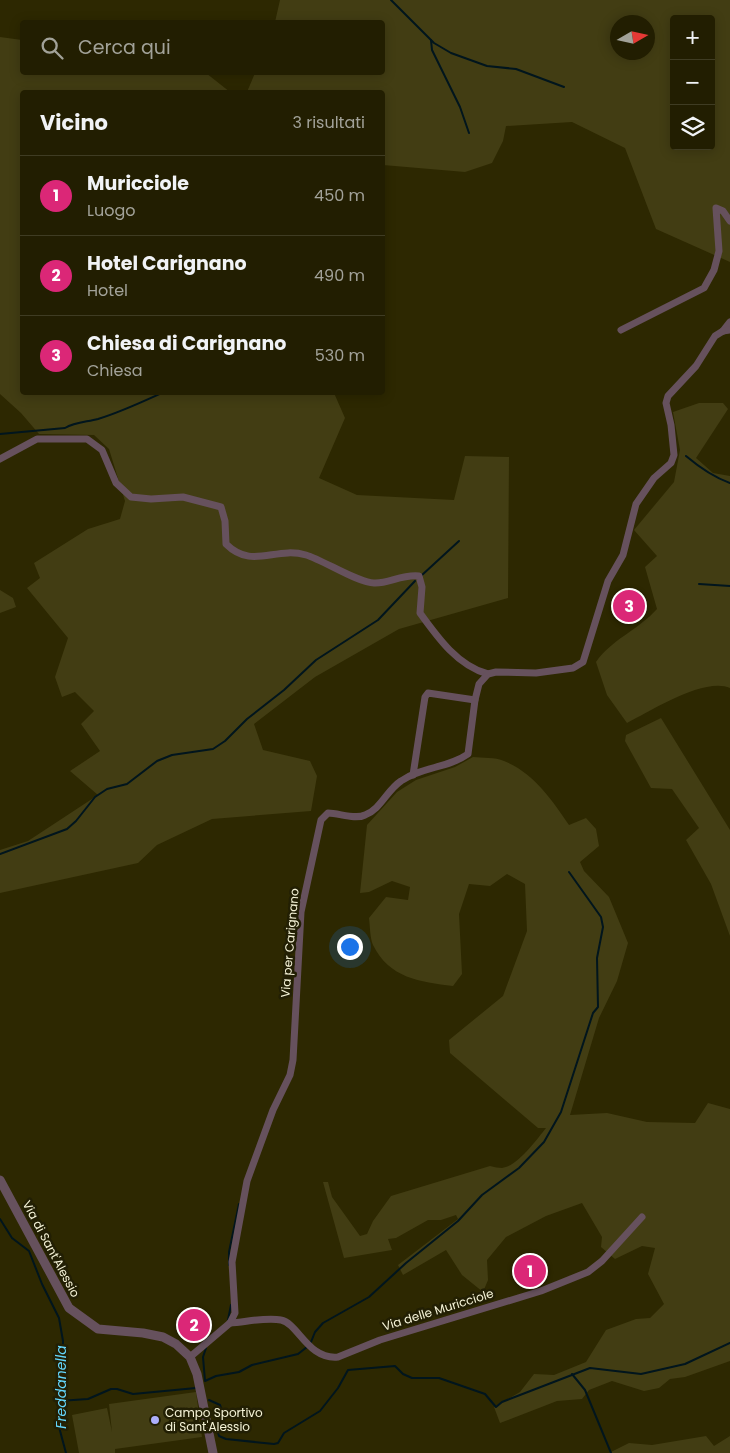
<!DOCTYPE html>
<html lang="it">
<head>
<meta charset="utf-8">
<style>
  :root { --surface:#221e01; --page:#2e2b10; --text:#f1f3f6; --muted:#a2a299; --line:#3f3c23; --accent:#db2777 }
  body { margin:0; font-family:Poppins,sans-serif; background:var(--page); color:var(--text) }
  .controls { position:absolute; right:15px; top:15px; display:grid; overflow:hidden; border-radius:5px; box-shadow:0 2px 12px #0003 }
  .controls button { width:45px; height:45px; display:grid; place-items:center; padding:0; border:0; border-bottom:1px solid var(--line); background:var(--surface); color:var(--text); font:25px sans-serif }
  .compass { position:absolute; left:610px; top:15px; width:45px; height:45px; border-radius:50%; background:var(--surface); box-shadow:0 2px 12px #0003; rotate:81deg }
  .you { position:absolute; left:349px; top:946px; width:18px; height:18px; margin:-12px; border:4px solid #fff; border-radius:50%; background:#1a73e8; box-shadow:0 0 0 8px #1a73e833 }
  .badge { display:grid; place-items:center; width:32px; height:32px; border-radius:50%; background:var(--accent); color:#fff; font-size:16px; font-weight:700 }
  .pin { position:absolute; translate:-50% -50%; border:2px solid #fff; box-shadow:0 1px 5px #0006 }
  .list { margin:0; padding:0; list-style:none }
  h2 { display:flex; justify-content:space-between; align-items:center; height:65px; margin:0; padding:0 20px; font-size:21px }
  h2 small { font-size:16px; font-weight:400; color:var(--muted) }
  .list li { display:grid; grid-template-columns:32px 1fr auto; gap:15px; align-items:center; box-sizing:border-box; height:80px; padding:0 20px; border-top:1px solid var(--line) }
  .list b { display:block; font-size:19px; white-space:nowrap }
  .list p { margin:0; font-size:16px; white-space:nowrap; color:var(--muted) }
  .list em { font-size:16px; font-style:normal; color:var(--muted) }
  .icon { flex:none; width:28px; height:28px; fill:none; stroke:currentColor; stroke-width:2; stroke-linecap:round; stroke-linejoin:round }
  .map { position:relative; flex:none; width:730px; height:1453px; overflow:hidden }
  .search { position:absolute; background:var(--surface); box-shadow:0 2px 12px #0003; left:20px; top:20px; width:365px; height:55px; display:flex; align-items:center; gap:12px; box-sizing:border-box; padding:0 18px; border-radius:5px; color:var(--muted); font-size:19px }
  .panel { position:absolute; background:var(--surface); box-shadow:0 2px 12px #0003; left:20px; top:90px; width:365px; height:305px; border-radius:5px }
  .map>svg:first-child { display:block }
</style>
</head>
<body>
<div class="map">
<svg width="730" height="1453" viewBox="0 0 730 1453">
  <rect width="100%" height="100%" fill="#2d2801"/>
  <g fill="#423d13" fill-rule="evenodd">
    <path d="M280 0H730V262L656 229 625 148 572 122 506 126 503 141 492 163 465 172 383 165 382 92H247L255 73 382 72V22H275ZM674 19H711V146H674ZM618 22H648V52H618Z"/>
    <path d="M0 37 22 40V72L206 73 230 92H22V392L334 393 345 418 319 478 357 495 454 500 465 456 509 457 508 598 399 629 315 677 254 724 263 750 310 761 317 776 311 811 212 819 157 845 138 863 0 893V850L28 841 98 795 70 771 100 751 81 724 94 711 75 692 62 697 55 677 68 638 27 588 40 578 34 563 88 529 120 519 125 501 109 449 94 435 39 434 21 413 0 394Z"/>
    <path d="M699 403H723L728 409 696 458 713 473 730 476V688C704 677 651 711 627 723L607 695 596 662C611 640 638 630 657 609L645 567 657 556 634 530 674 482 680 450 673 412Z"/>
    <path d="M0 590 13 598 16 607 0 613Z"/>
    <path d="M661 718 730 830V936L711 884 686 840 699 828 672 789 651 788 625 741 626 735Z"/>
    <path d="M473 757C482 758 495 757 504 761 534 773 552 800 569 825L586 818 596 829 599 846 580 862 584 871 609 897 628 943 617 981 599 1018 570 1115 607 1113 647 1122 695 1123 708 1103 730 1109V1361L685 1377 670 1379 659 1388 644 1391 612 1381 589 1390 582 1399 557 1401 500 1423 494 1407 520 1392 534 1374 554 1375 586 1362 606 1330 636 1319 650 1318 664 1304 648 1274 655 1248 642 1246 615 1259 601 1247 602 1237 582 1203 546 1216 506 1237 487 1260 488 1280 483 1292 462 1275 446 1250 403 1275 398 1265 458 1219 456 1215 441 1220H428L396 1238 388 1239 392 1250 344 1258 323 1182H328L332 1197 360 1236 367 1234 373 1221 391 1196 490 1166C494 1167 499 1168 502 1168 517 1167 537 1139 546 1128H538L450 1053 449 1040 503 996 527 931 525 884 507 874 490 886 469 884 459 914 462 974 453 986C420 982 389 978 373 945 370 938 370 926 369 918L386 897 408 900 410 887 392 881 369 892 360 893 367 825 397 792 416 780 455 767Z"/>
    <path d="M196 1392 202 1437 115 1449V1453H79L72 1415 107 1408 112 1432 109 1404Z"/>
    <path d="M706 1436 714 1446 730 1436V1453H609L629 1443 652 1445Z"/>
  </g>
  <g fill="none" stroke-linecap="round" stroke-linejoin="round">
    <g stroke="#01151d" stroke-width="2">
      <path d="M391 0 434 43 451 53 487 66 516 69 564 87"/>
      <path d="M431 40 432 50 460 107 469 133"/>
      <path d="M0 434 65 428C75 422 87 422 98 419 121 412 142 402 164 392"/>
      <path d="M686 456C699 467 713 477 730 483"/>
      <path d="M422 575 459 541"/>
      <path d="M699 584 730 586"/>
      <path d="M0 854 67 829 76 821 95 797 107 789 127 784 157 761 172 755 213 749 225 741 247 719 284 690 316 660 378 620 415 581"/>
      <path d="M0 1219 12 1238 29 1251 42 1284 59 1318 63 1341V1367L59 1427 66 1453"/>
      <path d="M229 1265V1252L239 1204"/>
      <path d="M228 1320 231 1305"/>
      <path d="M311 1342 315 1332 323 1323 369 1297 406 1263 458 1221 482 1195 519 1168 544 1142 561 1112 593 1013 598 1007 597 958 603 927 601 917 569 872"/>
      <path d="M206 1348 203 1357 205 1381 216 1376 239 1372 252 1365 298 1354 307 1347"/>
      <path d="M572 1374 585 1390 611 1453"/>
      <path d="M209 1400 220 1405C224 1414 222 1422 217 1430L219 1436 226 1439 274 1444 278 1443 284 1433 320 1411 338 1388 348 1370 395 1366 403 1374 412 1378H439L485 1394 496 1407 502 1402 590 1368 641 1374 685 1364 730 1343"/>
      <path d="M59 1401 88 1399 111 1389H117L133 1394 196 1388"/>
    </g>
    <g stroke="#66515d" stroke-width="7">
      <path d="M621 330 704 288 714 270 719 251 716 208 723 211 730 221"/>
      <path d="M723 331 730 322"/>
      <path d="M0 459 37 439H87L102 450 116 483 131 497 151 499 183 497 221 507 225 521 226 544C252 570 275 546 306 555 323 560 358 583 374 583 388 584 402 574 419 576L422 587 420 613C438 638 458 666 488 674"/>
      <path d="M413 775 425 697 428 693 475 700"/>
      <path d="M230 1323C246 1322 266 1317 281 1320 298 1323 308 1360 338 1357L380 1340 541 1291 588 1272 602 1261 642 1217"/>
      <path d="M190 1357 230 1323 235 1313 232 1262 247 1181 273 1110 290 1075 293 1060 301 912 321 820 328 813C339 813 355 820 365 815 381 809 387 790 401 781 421 767 448 768 468 754L475 700 479 684 488 674 496 672 536 673 573 668 583 662 608 581 623 555 636 504 654 478 671 463 674 455 671 425 666 403 668 396 696 366 715 336 723 331 730 330"/>
    </g>
    <path stroke="#66515d" stroke-width="9" d="M0 1180 69 1308 98 1329 143 1333 163 1337 176 1344 190 1357 197 1374 213 1453"/>
  </g>
  <circle fill="#adaffb" stroke="#221f04" stroke-width="2" cx="155" cy="1420" r="5"/>
  <g text-anchor="middle" stroke-width="5" stroke-linejoin="round" paint-order="stroke">
    <g font-size="12" fill="#f6f4d8" stroke="#221f04">
      <text transform="translate(290 943) rotate(-85)" y="4">Via per Carignano</text>
      <text transform="translate(51 1249) rotate(62)" y="4">Via di Sant'Alessio</text>
      <text transform="translate(438 1310) rotate(-17)" y="4">Via delle Muricciole</text>
    </g>
    <g font-size="12" fill="#f6f4d8" stroke="#221f04" text-anchor="start">
      <text x="165" y="1417">Campo Sportivo<tspan x="165" dy="14">di Sant'Alessio</tspan></text>
    </g>
    <g font-size="14" font-style="italic" fill="#64d6fb" stroke="#221f04">
      <text transform="translate(61 1387) rotate(-90)" y="5">Freddanella</text>
    </g>
  </g>
</svg>
<div class="controls">
<button>+</button>
<button>−</button>
<button><svg class="icon" aria-label="layers" viewBox="0 0 24 24"><path d="M12 4l9 5-9 5-9-5zM3 14l9 5 9-5"/></svg></button>
</div>
<svg class="compass" viewBox="-18 -18 36 36"><path d="M0-13l5 13h-10z" fill="#e53935"/><path d="M0 13l5-13h-10z" fill="#a2a299"/></svg>
<div class="you"></div>
<div class="pin badge" style="left:530px;top:1271px">1</div>
<div class="pin badge" style="left:194px;top:1325px">2</div>
<div class="pin badge" style="left:629px;top:606px">3</div>
<div class="search"><svg class="icon" aria-label="search" viewBox="0 0 24 24"><circle cx="10" cy="10" r="6"/><path d="M15 15l6 6"/></svg>Cerca qui</div>
<section class="panel">
<h2>Vicino<small>3 risultati</small></h2>
<ul class="list">
<li><span class="badge">1</span><div><b>Muricciole</b><p>Luogo</p></div><em>450 m</em></li>
<li><span class="badge">2</span><div><b>Hotel Carignano</b><p>Hotel</p></div><em>490 m</em></li>
<li><span class="badge">3</span><div><b>Chiesa di Carignano</b><p>Chiesa</p></div><em>530 m</em></li>
</ul>
</section>
</div>
</body>
</html>
